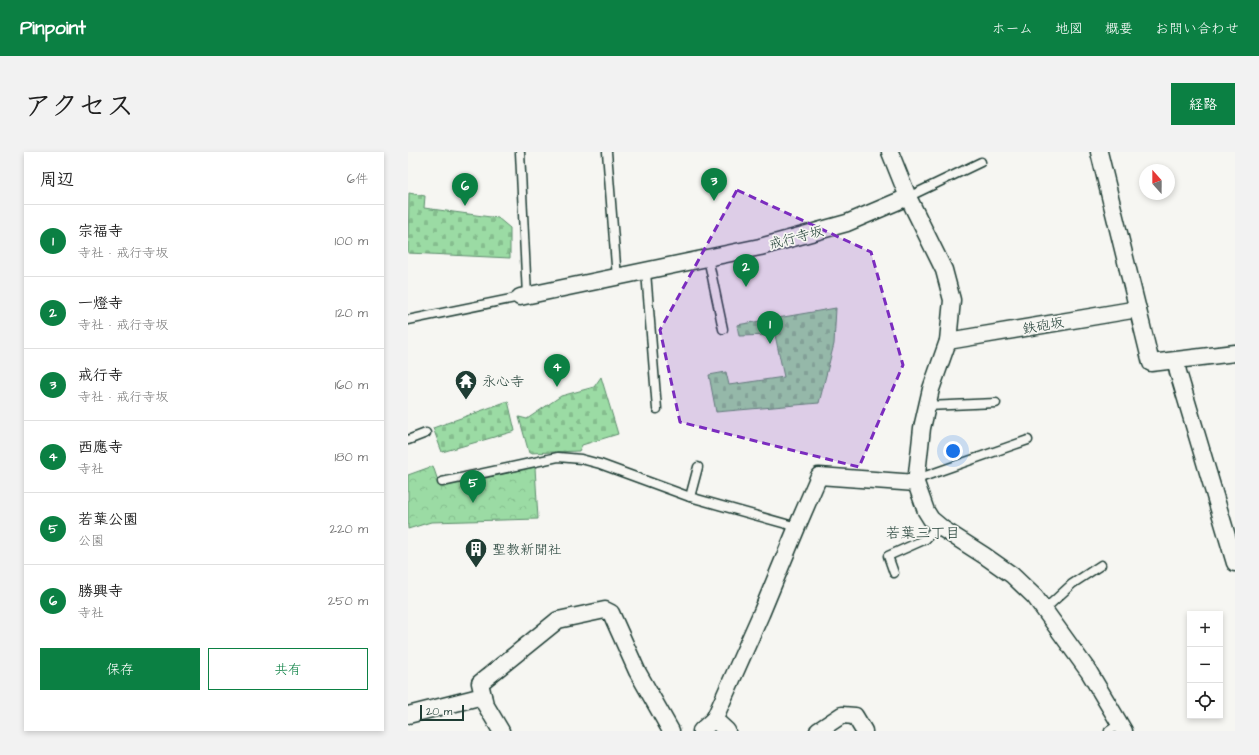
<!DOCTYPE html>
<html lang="ja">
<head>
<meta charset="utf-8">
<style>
  :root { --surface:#fff; --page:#f2f2f2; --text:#222; --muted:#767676; --line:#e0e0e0; --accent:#0b8043 }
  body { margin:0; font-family:"Architects Daughter","Klee One",sans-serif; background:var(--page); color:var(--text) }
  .controls { position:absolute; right:12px; bottom:12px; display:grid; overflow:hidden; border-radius:0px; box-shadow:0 2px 6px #0003 }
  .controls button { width:36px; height:36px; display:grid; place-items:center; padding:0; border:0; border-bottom:1px solid var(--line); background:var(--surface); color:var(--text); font:20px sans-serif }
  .compass { position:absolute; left:731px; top:12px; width:36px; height:36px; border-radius:50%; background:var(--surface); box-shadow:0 2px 6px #0003; rotate:339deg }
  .scale { position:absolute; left:12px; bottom:10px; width:44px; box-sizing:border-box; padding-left:4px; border:2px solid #1f3d34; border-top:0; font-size:11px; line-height:14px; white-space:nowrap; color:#1f3d34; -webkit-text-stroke:3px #f6f6f2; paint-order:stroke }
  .you { position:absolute; left:545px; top:299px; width:14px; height:14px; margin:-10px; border:3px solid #fff; border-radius:50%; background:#1a73e8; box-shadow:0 0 0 6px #1a73e833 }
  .badge { display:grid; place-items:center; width:26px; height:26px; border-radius:50%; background:var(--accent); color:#fff; font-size:13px; font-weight:700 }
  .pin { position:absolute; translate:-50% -33px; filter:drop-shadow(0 1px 2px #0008) }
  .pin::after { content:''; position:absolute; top:21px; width:14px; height:12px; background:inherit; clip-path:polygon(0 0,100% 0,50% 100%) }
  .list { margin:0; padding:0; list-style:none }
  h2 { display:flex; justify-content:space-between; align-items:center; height:52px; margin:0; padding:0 16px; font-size:17px }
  h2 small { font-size:13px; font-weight:400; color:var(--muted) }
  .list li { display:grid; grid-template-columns:26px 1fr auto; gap:12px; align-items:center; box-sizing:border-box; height:72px; padding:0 16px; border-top:1px solid var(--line) }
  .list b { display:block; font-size:15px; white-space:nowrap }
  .list p { margin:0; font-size:13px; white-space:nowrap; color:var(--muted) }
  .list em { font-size:13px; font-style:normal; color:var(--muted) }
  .actions { display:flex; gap:8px; padding:12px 16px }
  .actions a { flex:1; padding:9px 0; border:1px solid var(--accent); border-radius:0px; text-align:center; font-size:14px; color:var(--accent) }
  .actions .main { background:var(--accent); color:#fff }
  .icon { flex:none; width:22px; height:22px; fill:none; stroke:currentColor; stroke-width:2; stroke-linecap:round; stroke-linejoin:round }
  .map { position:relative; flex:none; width:827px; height:579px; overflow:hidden; border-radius:0px }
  header { display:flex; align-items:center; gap:24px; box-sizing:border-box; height:56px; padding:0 20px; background:var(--accent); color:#fff }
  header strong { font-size:19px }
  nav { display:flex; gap:22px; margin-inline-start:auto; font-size:14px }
  .intro { display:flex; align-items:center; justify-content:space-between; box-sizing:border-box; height:96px; padding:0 24px }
  h1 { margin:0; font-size:28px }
  .button { padding:10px 18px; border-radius:0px; background:var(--accent); color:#fff; font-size:14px; font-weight:700 }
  main { display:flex; gap:24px; padding:0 24px }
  aside { flex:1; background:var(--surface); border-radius:0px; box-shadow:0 2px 6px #0003 }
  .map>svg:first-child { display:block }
</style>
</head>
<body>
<header>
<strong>Pinpoint</strong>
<nav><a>ホーム</a><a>地図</a><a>概要</a><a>お問い合わせ</a></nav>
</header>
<div class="intro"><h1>アクセス</h1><a class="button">経路</a></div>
<main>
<aside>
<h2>周辺<small>6件</small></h2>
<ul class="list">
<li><span class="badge">1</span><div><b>宗福寺</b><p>寺社 · 戒行寺坂</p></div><em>100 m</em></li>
<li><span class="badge">2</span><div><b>一燈寺</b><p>寺社 · 戒行寺坂</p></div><em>120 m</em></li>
<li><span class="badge">3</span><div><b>戒行寺</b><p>寺社 · 戒行寺坂</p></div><em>160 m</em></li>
<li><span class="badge">4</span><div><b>西應寺</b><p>寺社</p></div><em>180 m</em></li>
<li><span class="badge">5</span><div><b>若葉公園</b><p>公園</p></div><em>220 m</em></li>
<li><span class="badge">6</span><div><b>勝興寺</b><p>寺社</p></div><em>250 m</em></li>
</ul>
<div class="actions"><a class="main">保存</a><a>共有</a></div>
</aside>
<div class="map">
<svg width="827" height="579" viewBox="0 0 827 579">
  <defs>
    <pattern id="forest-crowns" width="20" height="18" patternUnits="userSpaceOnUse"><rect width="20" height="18" fill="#9bdba4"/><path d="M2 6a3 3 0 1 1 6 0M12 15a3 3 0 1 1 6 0" fill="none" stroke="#85bd8e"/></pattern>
    <pattern id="cemetery-stones" width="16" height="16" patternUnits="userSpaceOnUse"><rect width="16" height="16" fill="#9bdba4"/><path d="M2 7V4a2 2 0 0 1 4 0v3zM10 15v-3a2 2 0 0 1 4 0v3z" fill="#85bd8e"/></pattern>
  </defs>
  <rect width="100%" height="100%" fill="#f6f6f2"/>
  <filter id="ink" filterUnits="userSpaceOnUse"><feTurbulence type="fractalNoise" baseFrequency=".025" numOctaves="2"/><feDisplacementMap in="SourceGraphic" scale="8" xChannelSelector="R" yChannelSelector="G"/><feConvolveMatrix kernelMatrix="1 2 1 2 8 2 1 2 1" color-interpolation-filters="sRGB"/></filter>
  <g filter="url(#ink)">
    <path fill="url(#forest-crowns)" stroke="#5d8c6c" d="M25 314 32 335 127 315 130 367 23 370 0 377V323Z"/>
    <g fill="url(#cemetery-stones)" stroke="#5d8c6c">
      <path d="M1 41 17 44 16 56 90 66 102 76V106L0 101Z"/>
      <path d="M428 156 426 192 411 251 308 260 301 223 318 220 321 233 376 225 367 183 331 184 329 173Z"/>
      <path d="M193 225 210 282 174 293 171 299 121 301 111 265 119 267 153 244 186 235Z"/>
      <path d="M100 249 107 279 34 300 25 276Z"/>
    </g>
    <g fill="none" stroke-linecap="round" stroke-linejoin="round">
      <g stroke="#1f3d34" stroke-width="11">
        <g id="lane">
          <path d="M112 0 119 144"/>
          <path d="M199 0 209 126"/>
          <path d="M500 45 573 10"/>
          <path d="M300 106 315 177"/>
          <path d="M238 120 249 257"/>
          <path d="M0 168 112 145"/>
          <path d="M519 254 588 251"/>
          <path d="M0 288 18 281"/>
          <path d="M509 327 620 288"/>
          <path d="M34 330 150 305 173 307 192 312 282 345 389 375"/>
          <path d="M282 345 290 315"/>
          <path d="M486 421 480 404 518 387 530 373"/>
          <path d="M636 458 664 432 693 413"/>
          <path d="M701 579 711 572"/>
        </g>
      </g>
      <g stroke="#1f3d34" stroke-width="19">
        <g id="street">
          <path d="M482 0 500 45 536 118 544 148 540 189 523 237 514 276 508 331 518 359 523 367 535 377 577 404 604 423 627 445 681 520 716 579"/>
          <path d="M691 0 743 211 827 201"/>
          <path d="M112 145 352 95 439 71 500 45"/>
          <path d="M540 189 730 157"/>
          <path d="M768 209 770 220 827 411"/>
          <path d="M75 544 77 552 93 579"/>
          <path d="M0 563 75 544 72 531 150 468 197 458 203 461 229 519 263 579"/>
          <path d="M306 567 319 579"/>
          <path d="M293 579 306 567 309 561 353 462 389 375 411 324 508 331"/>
          <path d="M410 579 434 563 447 564 456 579"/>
        </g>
      </g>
      <use href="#lane" stroke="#f6f6f2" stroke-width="8"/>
      <use href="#street" stroke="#f6f6f2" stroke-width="16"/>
    </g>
  </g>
  <path fill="#7b2cbf" fill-opacity="0.2" stroke="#7b2cbf" stroke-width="3" stroke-dasharray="8 5" stroke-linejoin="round" d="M329 38 463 100 495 213 451 315 272 270 252 178Z"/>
  <defs>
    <g id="temple-pin" transform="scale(1.15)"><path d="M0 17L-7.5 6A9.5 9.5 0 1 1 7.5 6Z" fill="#1f3d34" stroke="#f6f6f2"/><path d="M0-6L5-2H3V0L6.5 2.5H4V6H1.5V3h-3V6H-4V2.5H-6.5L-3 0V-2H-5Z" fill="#fff"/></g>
    <g id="building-pin" transform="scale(1.15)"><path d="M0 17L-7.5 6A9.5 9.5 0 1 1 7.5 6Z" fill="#1f3d34" stroke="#f6f6f2"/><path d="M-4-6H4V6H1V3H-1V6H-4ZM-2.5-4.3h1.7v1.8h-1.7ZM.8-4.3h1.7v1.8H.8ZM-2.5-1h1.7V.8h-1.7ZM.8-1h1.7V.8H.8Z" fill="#fff"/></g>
  </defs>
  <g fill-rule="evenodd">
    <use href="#temple-pin" x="58" y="229"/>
    <use href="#building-pin" x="68" y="397"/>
  </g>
  <g text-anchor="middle" stroke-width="3.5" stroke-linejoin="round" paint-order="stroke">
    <g font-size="14" fill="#1f3d34" stroke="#f6f6f2">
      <text transform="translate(388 85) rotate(-15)" y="5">戒行寺坂</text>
      <text transform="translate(635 173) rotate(-10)" y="5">鉄砲坂</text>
    </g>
    <g font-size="14" fill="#1f3d34" stroke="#f6f6f2" text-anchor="start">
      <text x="74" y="234">永心寺</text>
      <text x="84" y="402">聖教新聞社</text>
    </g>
    <g font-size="15" fill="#1f3d34" stroke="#f6f6f2">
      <text x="515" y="386">若葉三丁目</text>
    </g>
  </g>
</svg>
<div class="controls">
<button>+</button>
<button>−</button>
<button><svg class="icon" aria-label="locate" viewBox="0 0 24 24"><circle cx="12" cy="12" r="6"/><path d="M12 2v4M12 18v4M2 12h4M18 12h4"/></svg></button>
</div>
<svg class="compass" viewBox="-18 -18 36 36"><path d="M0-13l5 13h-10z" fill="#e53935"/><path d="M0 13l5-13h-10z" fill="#767676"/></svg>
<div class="scale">20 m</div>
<div class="you"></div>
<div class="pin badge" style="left:362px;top:192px">1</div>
<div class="pin badge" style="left:338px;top:135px">2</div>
<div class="pin badge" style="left:306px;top:49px">3</div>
<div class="pin badge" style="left:149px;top:235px">4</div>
<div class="pin badge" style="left:65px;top:351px">5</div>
<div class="pin badge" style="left:57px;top:54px">6</div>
</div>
</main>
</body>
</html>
